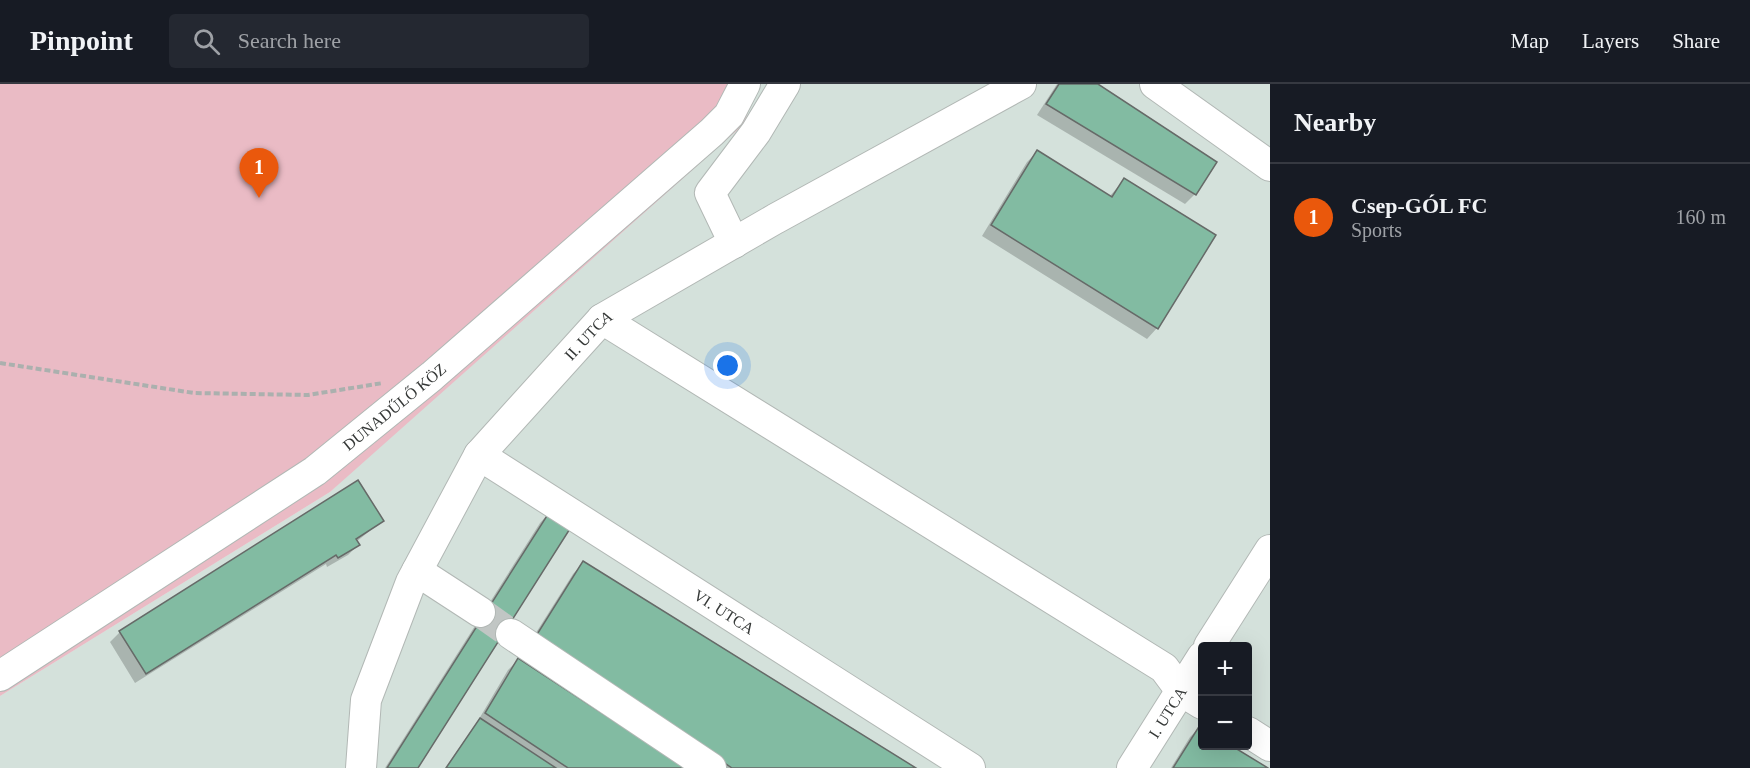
<!DOCTYPE html>
<html lang="en">
<head>
<meta charset="utf-8">
<style>
  :root { --surface:#171b24; --page:#242831; --text:#f1f3f6; --muted:#9ea1a6; --line:#363941; --accent:#ea580c }
  body { margin:0; font-family:"Times New Roman",serif; background:var(--page); color:var(--text) }
  .controls { position:absolute; right:18px; bottom:18px; display:grid; overflow:hidden; border-radius:6px; box-shadow:0 6px 24px #0002 }
  .controls button { width:54px; height:54px; display:grid; place-items:center; padding:0; border:0; border-bottom:2px solid var(--line); background:var(--surface); color:var(--text); font:30px sans-serif }
  .you { position:absolute; left:728px; top:282px; width:21px; height:21px; margin:-15px; border:4px solid #fff; border-radius:50%; background:#1a73e8; box-shadow:0 0 0 9px #1a73e833 }
  .badge { display:grid; place-items:center; width:39px; height:39px; border-radius:50%; background:var(--accent); color:#fff; font-size:20px; font-weight:700 }
  .pin { position:absolute; translate:-50% -50px; filter:drop-shadow(0 2px 3px #0008) }
  .pin::after { content:''; position:absolute; top:32px; width:21px; height:18px; background:inherit; clip-path:polygon(0 0,100% 0,50% 100%) }
  .list { margin:0; padding:0; list-style:none }
  h2 { display:flex; justify-content:space-between; align-items:center; height:78px; margin:0; padding:0 24px; font-size:26px }
  h2 small { font-size:20px; font-weight:400; color:var(--muted) }
  .list li { display:grid; grid-template-columns:39px 1fr auto; gap:18px; align-items:center; box-sizing:border-box; height:108px; padding:0 24px; border-top:2px solid var(--line) }
  .list b { display:block; font-size:22px; white-space:nowrap }
  .list p { margin:0; font-size:20px; white-space:nowrap; color:var(--muted) }
  .list em { font-size:20px; font-style:normal; color:var(--muted) }
  .icon { flex:none; width:33px; height:33px; fill:none; stroke:currentColor; stroke-width:2; stroke-linecap:round; stroke-linejoin:round }
  .map { position:relative; flex:none; width:1270px; height:684px; overflow:hidden }
  header { display:flex; align-items:center; gap:36px; box-sizing:border-box; height:84px; padding:0 30px; background:var(--surface); border-bottom:2px solid var(--line) }
  header strong { font-size:28px }
  nav { display:flex; gap:33px; margin-inline-start:auto; font-size:21px }
  .search { width:420px; height:54px; background:var(--page); display:flex; align-items:center; gap:15px; box-sizing:border-box; padding:0 21px; border-radius:6px; color:var(--muted); font-size:22px }
  main { display:flex }
  aside { flex:1; background:var(--surface) }
  .map>svg:first-child { display:block }
</style>
</head>
<body>
<header>
<strong>Pinpoint</strong>
<div class="search"><svg class="icon" aria-label="search" viewBox="0 0 24 24"><circle cx="10" cy="10" r="6"/><path d="M15 15l6 6"/></svg>Search here</div>
<nav><a>Map</a><a>Layers</a><a>Share</a></nav>
</header>
<main>
<div class="map">
<svg width="1270" height="684" viewBox="0 0 1270 684">
  <rect width="100%" height="100%" fill="#e4e9e7"/>
  <path fill="#d4e1db" fill-rule="evenodd" d="M759 0H1270V684H0V612L330 408ZM1202 562H1248V662H1202Z"/>
  <path fill="#eabbc5" d="M0 0H759L743 41 330 408 0 612Z"/>
  <g fill="#0003">
    <path d="M1057 0H1095L1195 110 1185 120 1037 31Z"/>
    <path d="M1037 68 1109 113 1124 96 1214 152 1157 244 1147 255 982 152 1027 78Z"/>
    <path d="M550 428 417 684H385L540 439Z"/>
    <path d="M382 437 356 458 358 461 348 471 327 483 326 480 135 599 110 558 120 548Z"/>
    <path d="M583 479 913 684H707L527 563 573 490Z"/>
    <path d="M518 576 683 684H445L476 640 508 586Z"/>
    <path d="M1200 643 1202 662H1229L1265 684H1171L1190 653Z"/>
  </g>
  <g fill="#82bba2" stroke="#666a68" stroke-width="1.5">
    <path d="M1059 0H1098L1217 78 1196 111 1046 20Z"/>
    <path d="M1037 66 1112 113 1124 94 1216 151 1158 245 991 141Z"/>
    <path d="M358 396 384 437 356 455 360 461 338 474 336 471 146 590 119 547Z"/>
    <path d="M550 427 573 440 418 684H387Z"/>
    <path d="M583 477 916 684H732L536 552Z"/>
    <path d="M518 574 686 684H568L485 629Z"/>
    <path d="M480 634 556 684H446Z"/>
    <path d="M1200 641 1202 643V662H1232L1268 684H1173Z"/>
  </g>
  <g fill="none" stroke-linecap="round" stroke-linejoin="round">
    <path stroke="#c1c6c4" stroke-width="30" stroke-dasharray="30 15" stroke-linecap="butt" d="M480 528 511 550"/>
    <g stroke="#b2b8b5" stroke-width="32">
      <g id="minor">
        <path d="M1155 0 1270 82"/>
        <path d="M734 159 710 109 756 48 785 0"/>
        <path d="M602 235 1164 584 1181 607 1202 620"/>
        <path id="s1" d="M479 371 970 684"/>
        <path d="M417 487 480 528"/>
        <path d="M511 550 711 684"/>
        <path d="M1209 562 1270 466"/>
        <path id="s2" d="M0 592 315 387 432 292 712 48 729 31 745 0"/>
        <path d="M1248 648 1270 662"/>
        <path id="s3" d="M361 684 366 616 411 498 479 371 602 235 775 135 1021 0"/>
        <path id="s4" d="M1132 684 1202 573"/>
      </g>
    </g>
    <path stroke="#abb0ae" stroke-width="4" stroke-dasharray="6 3" stroke-linecap="butt" d="M0 279 194 309 308 311 383 299"/>
    <use href="#minor" stroke="#fff" stroke-width="30"/>
  </g>
  <g text-anchor="middle" stroke-width="6" stroke-linejoin="round" paint-order="stroke">
    <g font-size="16" fill="#363938" stroke="#f1f7f4">
      <text dy="6" stroke="none"><textPath href="#s3" startOffset="501">II. UTCA</textPath></text>
      <text dy="6" stroke="none"><textPath href="#s2" startOffset="478">DUNADŰLŐ KÖZ</textPath></text>
      <text dy="6" stroke="none"><textPath href="#s1" startOffset="291">VI. UTCA</textPath></text>
      <text dy="6" stroke="none"><textPath href="#s4" startOffset="66">I. UTCA</textPath></text>
    </g>
  </g>
</svg>
<div class="controls">
<button>+</button>
<button>−</button>
</div>
<div class="you"></div>
<div class="pin badge" style="left:259px;top:114px">1</div>
</div>
<aside>
<h2>Nearby<small></small></h2>
<ul class="list">
<li><span class="badge">1</span><div><b>Csep-GÓL FC</b><p>Sports</p></div><em>160 m</em></li>
</ul>
</aside>
</main>
</body>
</html>
